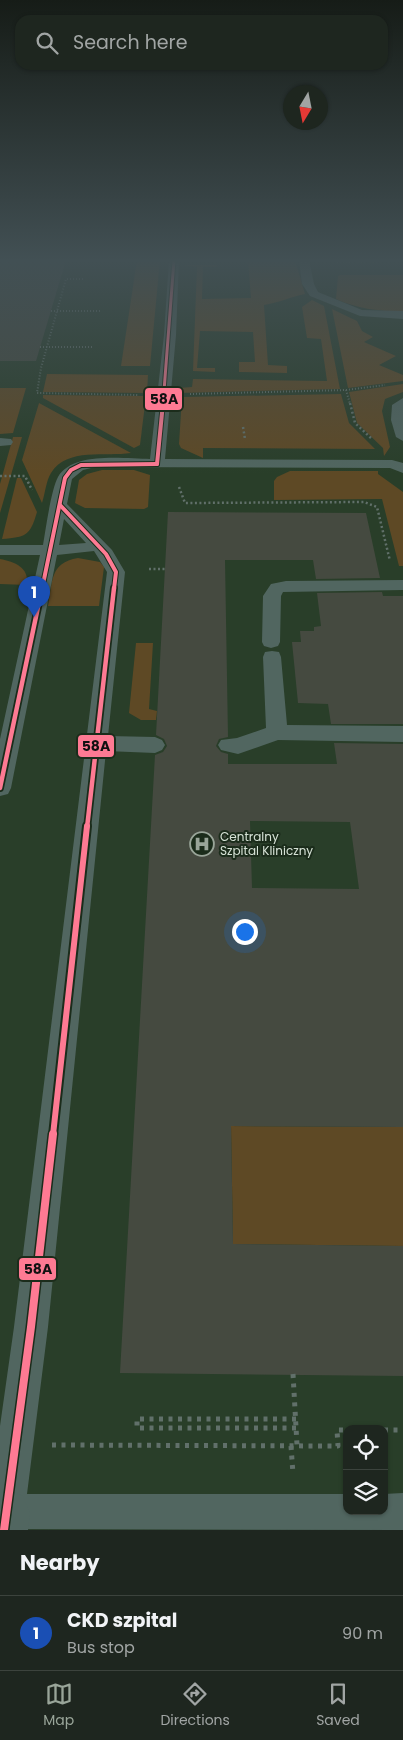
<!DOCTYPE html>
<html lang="en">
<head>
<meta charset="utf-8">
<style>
  :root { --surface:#1e261f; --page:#262e28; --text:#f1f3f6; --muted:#a1a5a4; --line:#3c433d; --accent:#99a599 }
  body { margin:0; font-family:Poppins,sans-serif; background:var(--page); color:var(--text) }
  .controls { position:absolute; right:15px; bottom:15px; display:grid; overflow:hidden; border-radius:10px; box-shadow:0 1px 4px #0004 }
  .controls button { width:45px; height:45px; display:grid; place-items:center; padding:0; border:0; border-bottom:1px solid var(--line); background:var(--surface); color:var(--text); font:25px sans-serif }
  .compass { position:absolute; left:283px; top:85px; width:45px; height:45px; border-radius:50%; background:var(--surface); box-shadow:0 1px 4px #0004; rotate:190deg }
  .you { position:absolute; left:244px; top:931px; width:18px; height:18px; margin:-12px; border:4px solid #fff; border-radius:50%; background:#1a73e8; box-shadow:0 0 0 8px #1a73e833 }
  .badge { display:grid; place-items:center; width:32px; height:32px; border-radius:50%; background:var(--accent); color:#fff; font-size:16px; font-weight:700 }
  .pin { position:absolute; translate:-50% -41px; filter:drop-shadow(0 1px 2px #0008) }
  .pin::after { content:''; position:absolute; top:26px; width:18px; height:15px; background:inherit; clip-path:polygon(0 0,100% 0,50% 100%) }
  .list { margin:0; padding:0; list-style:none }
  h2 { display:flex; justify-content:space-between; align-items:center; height:65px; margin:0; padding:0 20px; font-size:21px }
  h2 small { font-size:16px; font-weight:400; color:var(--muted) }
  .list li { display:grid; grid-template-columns:32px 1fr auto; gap:15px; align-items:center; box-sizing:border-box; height:75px; padding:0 20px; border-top:1px solid var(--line) }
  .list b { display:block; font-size:19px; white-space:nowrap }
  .list p { margin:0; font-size:16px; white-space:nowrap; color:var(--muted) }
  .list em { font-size:16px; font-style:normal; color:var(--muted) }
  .icon { flex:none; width:28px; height:28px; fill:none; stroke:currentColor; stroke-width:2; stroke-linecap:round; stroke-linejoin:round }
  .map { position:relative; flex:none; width:403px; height:1530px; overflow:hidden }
  .search { position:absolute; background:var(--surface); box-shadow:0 1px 4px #0004; left:15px; right:15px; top:15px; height:55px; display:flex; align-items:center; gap:12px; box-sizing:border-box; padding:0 18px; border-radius:15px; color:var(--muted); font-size:19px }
  .sheet { height:140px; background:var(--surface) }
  nav { display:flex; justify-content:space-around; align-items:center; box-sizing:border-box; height:70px; border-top:1px solid var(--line); background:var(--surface); font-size:14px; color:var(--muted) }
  nav a { display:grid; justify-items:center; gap:2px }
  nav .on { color:var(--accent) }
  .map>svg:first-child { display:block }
</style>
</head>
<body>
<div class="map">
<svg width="403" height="1530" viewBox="0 0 403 1530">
  <rect width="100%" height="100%" fill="#283329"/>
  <path fill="#293e29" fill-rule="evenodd" d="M0 260H403V1530H0ZM347 1429H384V1511H347Z"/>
  <g fill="#5e4925">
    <path d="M137 260H160L150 366H121Z"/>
    <path d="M248 260H295L305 294C290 297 278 303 264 305L268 365 287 366V373L239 372V362H255L253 332 200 331 197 368H215V372L193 371 197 267 183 265H217V267H203L202 299 251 298Z"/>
    <path d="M340 275H403V312C379 311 358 309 336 299L338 276Z"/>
    <path d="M312 300 324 306 340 389 178 393 179 388 192 387 193 379 327 381 321 339 307 338 302 307Z"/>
    <path d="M332 309 357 321 362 331 373 337 364 342 396 356 379 365 403 375V381L348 388Z"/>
    <path d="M47 374 148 375 147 393 43 392Z"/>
    <path d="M403 384V392L385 399 382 411 390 447 384 456 383 448 357 423 349 392Z"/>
    <path d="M0 388H26L13 433 0 434Z"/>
    <path d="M341 394 349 423 375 449 203 448V458L181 448 179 444 182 397Z"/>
    <path d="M43 395 146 396 140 445 134 448 43 398Z"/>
    <path d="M39 403 131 453C106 457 67 447 51 473 46 481 45 494 42 503L22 460Z"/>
    <path d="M13 437H22L0 513V484Z"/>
    <path d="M102 470H134L150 475 148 507 144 509 85 508 75 503 79 480 87 474Z"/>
    <path d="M290 471H378V474L403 492V566H399L382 499 274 500V481L277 477Z"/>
    <path d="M17 478H21L37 512C30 536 26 537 2 539Z"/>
    <path d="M78 558 100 562 104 567 99 606H48C53 582 49 563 78 558Z"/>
    <path d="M0 559C15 562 29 567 27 585L0 584Z"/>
    <path d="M136 643H153L149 709 157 711 156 720H141L129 713Z"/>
    <path d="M231 1126 403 1127V1246L233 1244Z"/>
  </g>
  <g fill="#454a40" fill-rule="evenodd">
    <path d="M0 260H66L36 361H0Z"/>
    <path d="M168 512 366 513 380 578 316 579 313 560H225L228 737 219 739 216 746 221 752 228 754V764H337L334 743 403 744V1127L231 1126 233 1244 403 1246V1376L120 1373 155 755 163 752 167 746 164 739 156 735ZM250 821 350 822 359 889 252 888Z"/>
    <path d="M382 592 383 596H403V724H331L328 704 298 703 292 642H301L300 631H314V627L321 626 317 593Z"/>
  </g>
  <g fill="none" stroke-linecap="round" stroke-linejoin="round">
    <g stroke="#61706a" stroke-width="2" stroke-dasharray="1 2" stroke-linecap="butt">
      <path d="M337 262 403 261"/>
      <path d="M83 279H66L41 368 37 393 139 395"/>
      <path d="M51 311H101"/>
      <path d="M40 347H94"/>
      <path d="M346 390 385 385"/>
      <path d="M190 394 346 390 350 404"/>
    </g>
    <g stroke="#61706a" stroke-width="2.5" stroke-dasharray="2 2.5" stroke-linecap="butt">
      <path d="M350 403 355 423 372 439"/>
      <path d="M243 427 245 439"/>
      <path d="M0 476H25L32 490"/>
      <path d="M179 487 185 503 364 502 377 507 390 561"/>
      <path d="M149 569H165"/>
    </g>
    <g stroke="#61706a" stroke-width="5" stroke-dasharray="4 5.5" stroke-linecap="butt">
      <path d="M293 1374 297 1445"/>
      <path d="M296 1419H137V1428H297"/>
      <path d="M384 1430H403"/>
      <path d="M52 1445 338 1446 337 1430H347"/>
      <path d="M291 1446 293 1474"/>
    </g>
    <g fill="#516660" fill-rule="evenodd">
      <path d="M169 260H179L176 335 165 459 392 460 403 463V473L390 468 95 467 83 470 72 479 67 504 112 550 125 572 108 736 155 737 162 740 165 745 162 750 155 753 106 751 48 1327 27 1494H347V1511H384V1494L403 1493V1530L0 1529V1426L14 1327 107 572 94 551 57 555 11 788 8 794 0 796V739L40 555H0V545H43C46 528 51 490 58 477 73 451 125 459 150 459L164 335ZM64 519 86 543 59 545Z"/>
      <path d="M299 260H309L314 284 318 292 362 310 403 311V319L360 316 310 296 302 284Z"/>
      <path d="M403 398V441L396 437 391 420 392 405Z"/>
      <path d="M0 438 11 439 13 442 11 445 0 446Z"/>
      <path d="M403 580V590L283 592 281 596 280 642 278 646 271 648 264 646 262 642 263 596 271 584 286 581Z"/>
      <path d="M272 651 279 652 281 657 287 725 403 726V742L278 740 238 754 221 750 218 745 221 740 237 738 266 728 263 657 265 652Z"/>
    </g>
    <path fill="#516660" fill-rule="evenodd" d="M0 1489H6L23 1496 30 1513 28 1530H0Z"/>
    <g stroke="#1b2c1b" stroke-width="5">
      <path id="bus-1-far4" d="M163 404 174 260"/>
    </g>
    <g stroke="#1b2c1b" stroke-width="6">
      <g id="bus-1-far3">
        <path d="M157 464 163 403"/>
        <path d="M60 505 106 554 116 572 114 589"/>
        <path d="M42 589 65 478 71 470 81 465 157 464"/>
      </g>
    </g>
    <g stroke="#1b2c1b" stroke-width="8">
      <g id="bus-1-far2">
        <path d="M0 788 42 588"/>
        <path d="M87 828 114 588"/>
      </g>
    </g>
    <g stroke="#1b2c1b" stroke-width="10">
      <path id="bus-1-far1" d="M53 1135 87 826"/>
    </g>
    <g stroke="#1b2c1b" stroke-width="11">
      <path id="bus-1" d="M4 1530 31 1327 53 1134"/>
    </g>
    <use href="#bus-1-far4" stroke="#fe7a93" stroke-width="3"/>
    <use href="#bus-1-far3" stroke="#fe7a93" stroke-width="4"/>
    <use href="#bus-1-far2" stroke="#fe7a93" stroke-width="4.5"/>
    <use href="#bus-1-far1" stroke="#fe7a93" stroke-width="6"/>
    <use href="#bus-1" stroke="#fe7a93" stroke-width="8"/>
  </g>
  <linearGradient id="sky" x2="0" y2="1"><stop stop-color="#161c17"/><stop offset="0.55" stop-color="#425054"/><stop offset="1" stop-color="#425054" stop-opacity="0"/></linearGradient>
  <rect width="403" height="474" fill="url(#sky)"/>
  <defs>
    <g id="hospital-ring" transform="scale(1.25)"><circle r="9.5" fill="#1b2c1b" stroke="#99a599" stroke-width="1.5"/><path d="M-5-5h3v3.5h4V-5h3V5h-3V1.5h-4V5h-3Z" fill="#99a599"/></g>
  </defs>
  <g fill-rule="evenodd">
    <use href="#hospital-ring" x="202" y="844"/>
  </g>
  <g text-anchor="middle" stroke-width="4" stroke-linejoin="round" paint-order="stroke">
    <g font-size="12" fill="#d6e2d6" stroke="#1b2c1b" text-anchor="start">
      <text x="220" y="841">Centralny<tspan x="220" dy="14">Szpital Kliniczny</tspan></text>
    </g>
  </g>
  <g stroke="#1b2c1b" stroke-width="2">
    <rect x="144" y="387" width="39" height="24" rx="5" fill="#fe7a93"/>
    <rect x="77" y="734" width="38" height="24" rx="5" fill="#fe7a93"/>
    <rect x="18" y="1257" width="39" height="24" rx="5" fill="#fe7a93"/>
  </g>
  <g font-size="14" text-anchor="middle" font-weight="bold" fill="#111">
    <text x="164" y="404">58A</text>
    <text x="96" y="751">58A</text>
    <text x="38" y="1274">58A</text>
  </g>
</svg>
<div class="controls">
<button><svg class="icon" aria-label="locate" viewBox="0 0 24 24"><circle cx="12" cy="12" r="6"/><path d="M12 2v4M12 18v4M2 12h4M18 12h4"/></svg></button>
<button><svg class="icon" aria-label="layers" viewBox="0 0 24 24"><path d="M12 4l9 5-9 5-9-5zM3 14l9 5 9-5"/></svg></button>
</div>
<svg class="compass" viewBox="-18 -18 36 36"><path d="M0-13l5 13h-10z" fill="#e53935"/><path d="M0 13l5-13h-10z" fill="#a1a5a4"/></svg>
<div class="you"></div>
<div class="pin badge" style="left:34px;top:617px;background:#1a4fb4">1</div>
<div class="search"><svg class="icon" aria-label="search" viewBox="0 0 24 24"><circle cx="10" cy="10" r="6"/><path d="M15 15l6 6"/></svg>Search here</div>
</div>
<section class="sheet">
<h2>Nearby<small></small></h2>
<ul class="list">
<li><span class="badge" style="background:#1a4fb4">1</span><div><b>CKD szpital</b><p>Bus stop</p></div><em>90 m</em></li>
</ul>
</section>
<nav>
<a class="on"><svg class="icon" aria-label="map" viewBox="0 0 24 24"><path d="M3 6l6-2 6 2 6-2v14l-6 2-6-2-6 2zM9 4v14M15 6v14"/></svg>Map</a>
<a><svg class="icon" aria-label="directions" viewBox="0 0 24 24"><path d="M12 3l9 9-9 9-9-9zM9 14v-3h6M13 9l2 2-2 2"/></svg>Directions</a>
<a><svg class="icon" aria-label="saved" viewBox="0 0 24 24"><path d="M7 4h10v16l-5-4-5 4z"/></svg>Saved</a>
</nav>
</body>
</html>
